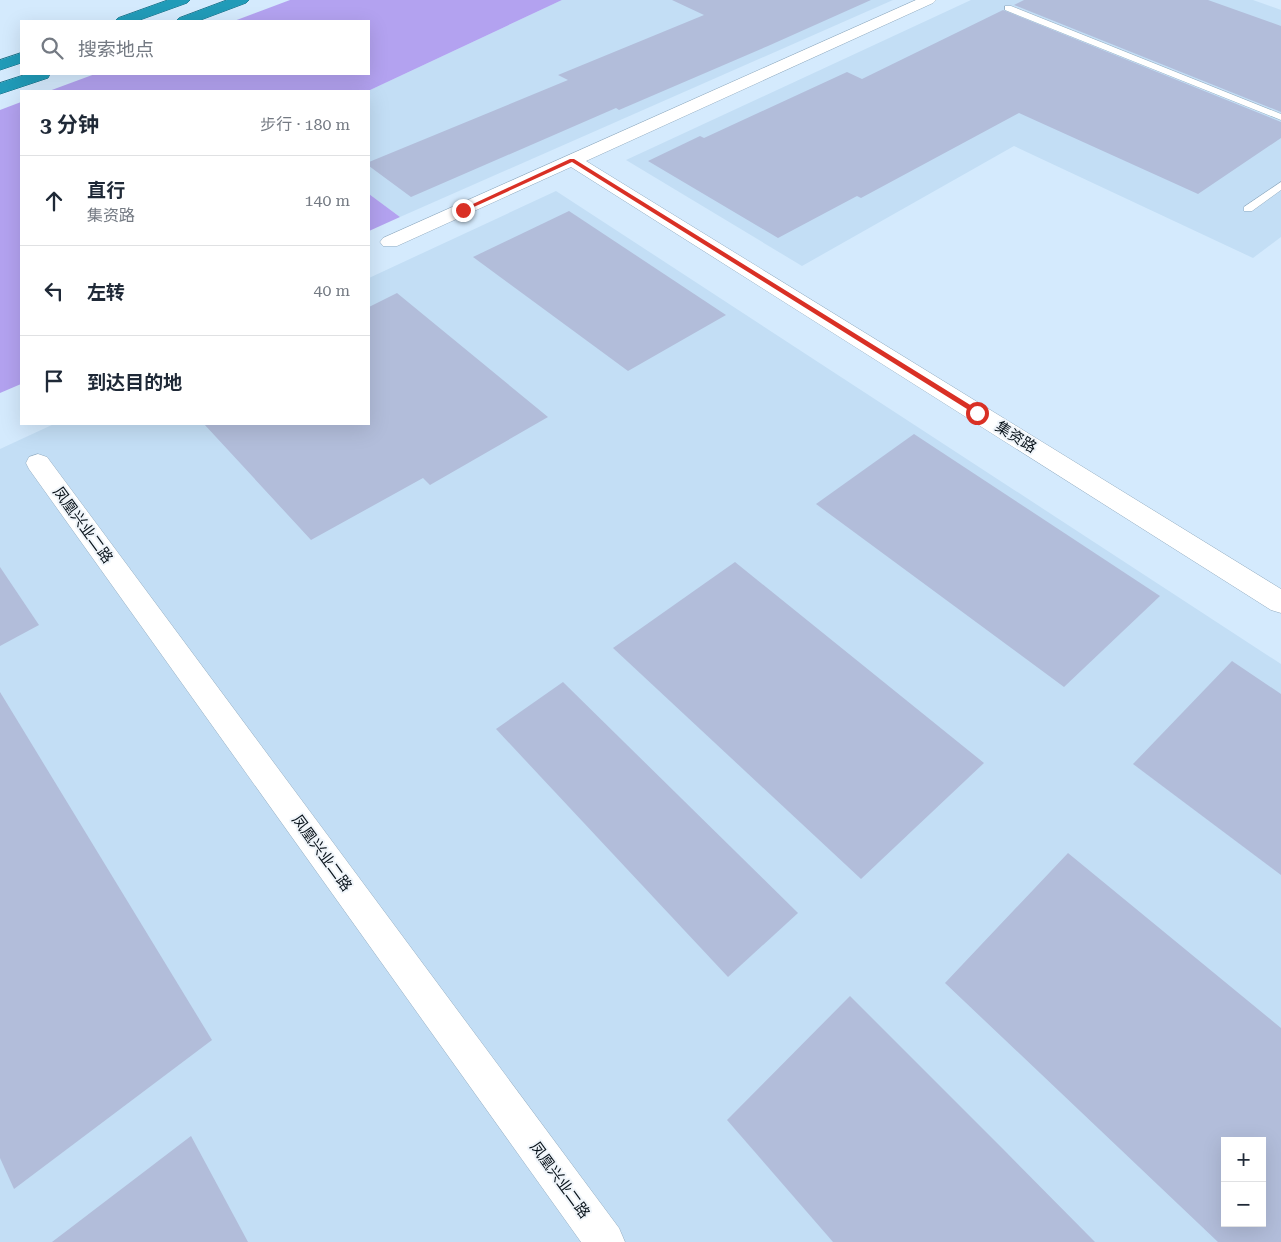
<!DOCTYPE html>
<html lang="zh">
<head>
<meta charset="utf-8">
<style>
  :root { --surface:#fff; --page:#f2f2f3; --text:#1f2937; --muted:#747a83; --line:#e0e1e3 }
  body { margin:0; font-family:"Roboto Serif","Noto Sans SC",serif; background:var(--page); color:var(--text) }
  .controls { position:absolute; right:15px; bottom:15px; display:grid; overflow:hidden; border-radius:0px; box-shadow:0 5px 20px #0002 }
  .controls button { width:45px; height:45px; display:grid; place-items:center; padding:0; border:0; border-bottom:1px solid var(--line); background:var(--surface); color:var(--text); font:25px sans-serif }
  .stop { position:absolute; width:15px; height:15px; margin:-11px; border:4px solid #d93025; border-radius:50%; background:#fff }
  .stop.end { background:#d93025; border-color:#fff; box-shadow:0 1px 5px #0008 }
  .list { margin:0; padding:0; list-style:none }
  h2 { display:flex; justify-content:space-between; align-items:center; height:65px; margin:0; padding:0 20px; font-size:21px }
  h2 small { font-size:16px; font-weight:400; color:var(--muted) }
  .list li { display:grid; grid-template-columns:32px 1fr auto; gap:15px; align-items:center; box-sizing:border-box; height:90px; padding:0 20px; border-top:1px solid var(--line) }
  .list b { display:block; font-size:19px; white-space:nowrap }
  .list p { margin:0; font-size:16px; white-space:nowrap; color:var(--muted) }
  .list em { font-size:16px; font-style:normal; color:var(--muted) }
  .icon { flex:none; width:28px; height:28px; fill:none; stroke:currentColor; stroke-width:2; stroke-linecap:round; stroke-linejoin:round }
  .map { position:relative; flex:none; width:1281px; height:1242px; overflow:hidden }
  .search { position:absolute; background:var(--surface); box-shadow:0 5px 20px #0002; left:20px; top:20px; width:350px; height:55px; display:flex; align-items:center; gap:12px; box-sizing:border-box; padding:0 18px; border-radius:0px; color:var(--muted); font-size:19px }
  .panel { position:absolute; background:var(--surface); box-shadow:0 5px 20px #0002; left:20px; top:90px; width:350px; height:335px; border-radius:0px }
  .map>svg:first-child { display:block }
</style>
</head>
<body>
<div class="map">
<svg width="1281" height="1242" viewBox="0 0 1281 1242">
  <rect width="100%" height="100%" fill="#d4eafd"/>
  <g fill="#c3def5" fill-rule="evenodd">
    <path d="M562 0H893L400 217 369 194 368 91Z"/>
    <path d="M971 0H1253L1281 10V237L1253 258 1014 146 802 266 626 160Z"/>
    <path d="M556 191 1281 664V1242H0V449L54 424H369V278ZM1225 1141H1262V1223H1225Z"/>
  </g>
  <g fill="#b3a2f0">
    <path d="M290 0H562L368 91H49L95 74H369V21H234Z"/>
    <path d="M21 102V384L0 393V110Z"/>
    <path d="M369 194 400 217 369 231Z"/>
  </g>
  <g fill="#b2bdda" fill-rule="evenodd">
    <path d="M672 0H871L768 46 619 110 616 108 411 197 369 166V162L568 80 558 75 704 15Z"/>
    <path d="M1024 0H1208L1281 26V112L1014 5Z"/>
    <path d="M1003 10 1281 122V138L1198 194 1019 113 861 198 857 196 778 238 648 161 700 136 704 138 847 72 862 79Z"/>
    <path d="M569 211 726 315 628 371 473 257Z"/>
    <path d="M397 293 548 417 430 485 423 478 311 540 204 424H369V307Z"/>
    <path d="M914 434 1160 596 1064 687 816 504Z"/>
    <path d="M735 562 984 763 861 879 613 648Z"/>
    <path d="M0 567 39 625 0 646Z"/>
    <path d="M1232 661 1281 694V875L1133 764Z"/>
    <path d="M563 682 798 913 728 977 496 729Z"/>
    <path d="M0 692 212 1040 14 1189 0 1158Z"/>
    <path d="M1068 853 1281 1028V1242H1218L945 983ZM1225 1141H1262V1223H1225Z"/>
    <path d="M850 996 1002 1148 1095 1242H833L727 1120Z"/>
    <path d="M191 1136 248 1242H52Z"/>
  </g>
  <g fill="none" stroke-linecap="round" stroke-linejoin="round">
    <g stroke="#92acc1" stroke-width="1">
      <g id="lane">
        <path d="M1005 6H1011L1281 114V120L1005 10Z"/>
        <path d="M1281 182V190L1252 211H1244V207Z"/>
      </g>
    </g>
    <g stroke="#92acc1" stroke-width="1">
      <g id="street">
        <path d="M916 0H936L933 3 586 161 1281 589V613L1271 610 571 167 397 246H383L380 242 383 238Z"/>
        <path d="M38 454 47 457 619 1228 625 1242H581L29 469 26 463 29 457Z"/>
      </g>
    </g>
    <g stroke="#196b81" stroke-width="1">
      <g id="highway">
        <path d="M168 0H190L187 3 137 21H115L118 18Z"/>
        <path d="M227 0H249L246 3 198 21H176L179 18Z"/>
        <path d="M21 53V63L0 70V60Z"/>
        <path d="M27 74H50L48 78 0 94V83Z"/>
      </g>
    </g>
    <use href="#lane" fill="#fff" fill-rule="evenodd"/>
    <use href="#street" fill="#fff" fill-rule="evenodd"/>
    <use href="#highway" fill="#219bb8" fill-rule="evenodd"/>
  </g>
  <path fill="#d93025" d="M570 159H574L980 411V414H975L572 162 465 211 460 210Z"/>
  <g text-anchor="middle" stroke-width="4" stroke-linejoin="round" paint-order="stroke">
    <g font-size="15" fill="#09131b" stroke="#f0f5fa">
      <text transform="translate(1016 437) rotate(32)" y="5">集资路</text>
      <text transform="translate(83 525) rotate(54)" y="5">凤凰兴业二路</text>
      <text transform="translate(322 853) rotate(54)" y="5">凤凰兴业二路</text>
      <text transform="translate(560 1180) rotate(54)" y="5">凤凰兴业二路</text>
    </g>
  </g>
</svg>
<div class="controls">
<button>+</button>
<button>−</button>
</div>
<div class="stop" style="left:977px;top:413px"></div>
<div class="stop end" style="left:463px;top:210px"></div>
<div class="search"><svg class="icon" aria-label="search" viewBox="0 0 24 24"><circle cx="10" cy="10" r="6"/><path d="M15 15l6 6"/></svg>搜索地点</div>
<section class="panel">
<h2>3 分钟<small>步行 · 180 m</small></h2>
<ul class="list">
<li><svg class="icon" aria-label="ahead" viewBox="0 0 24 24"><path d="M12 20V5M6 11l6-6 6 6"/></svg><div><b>直行</b><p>集资路</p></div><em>140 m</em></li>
<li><svg class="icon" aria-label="left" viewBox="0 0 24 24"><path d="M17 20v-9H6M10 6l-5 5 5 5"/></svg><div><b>左转</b></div><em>40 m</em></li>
<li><svg class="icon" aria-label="arrive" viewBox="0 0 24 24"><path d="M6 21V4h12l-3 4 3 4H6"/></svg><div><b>到达目的地</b></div></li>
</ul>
</section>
</div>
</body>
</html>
